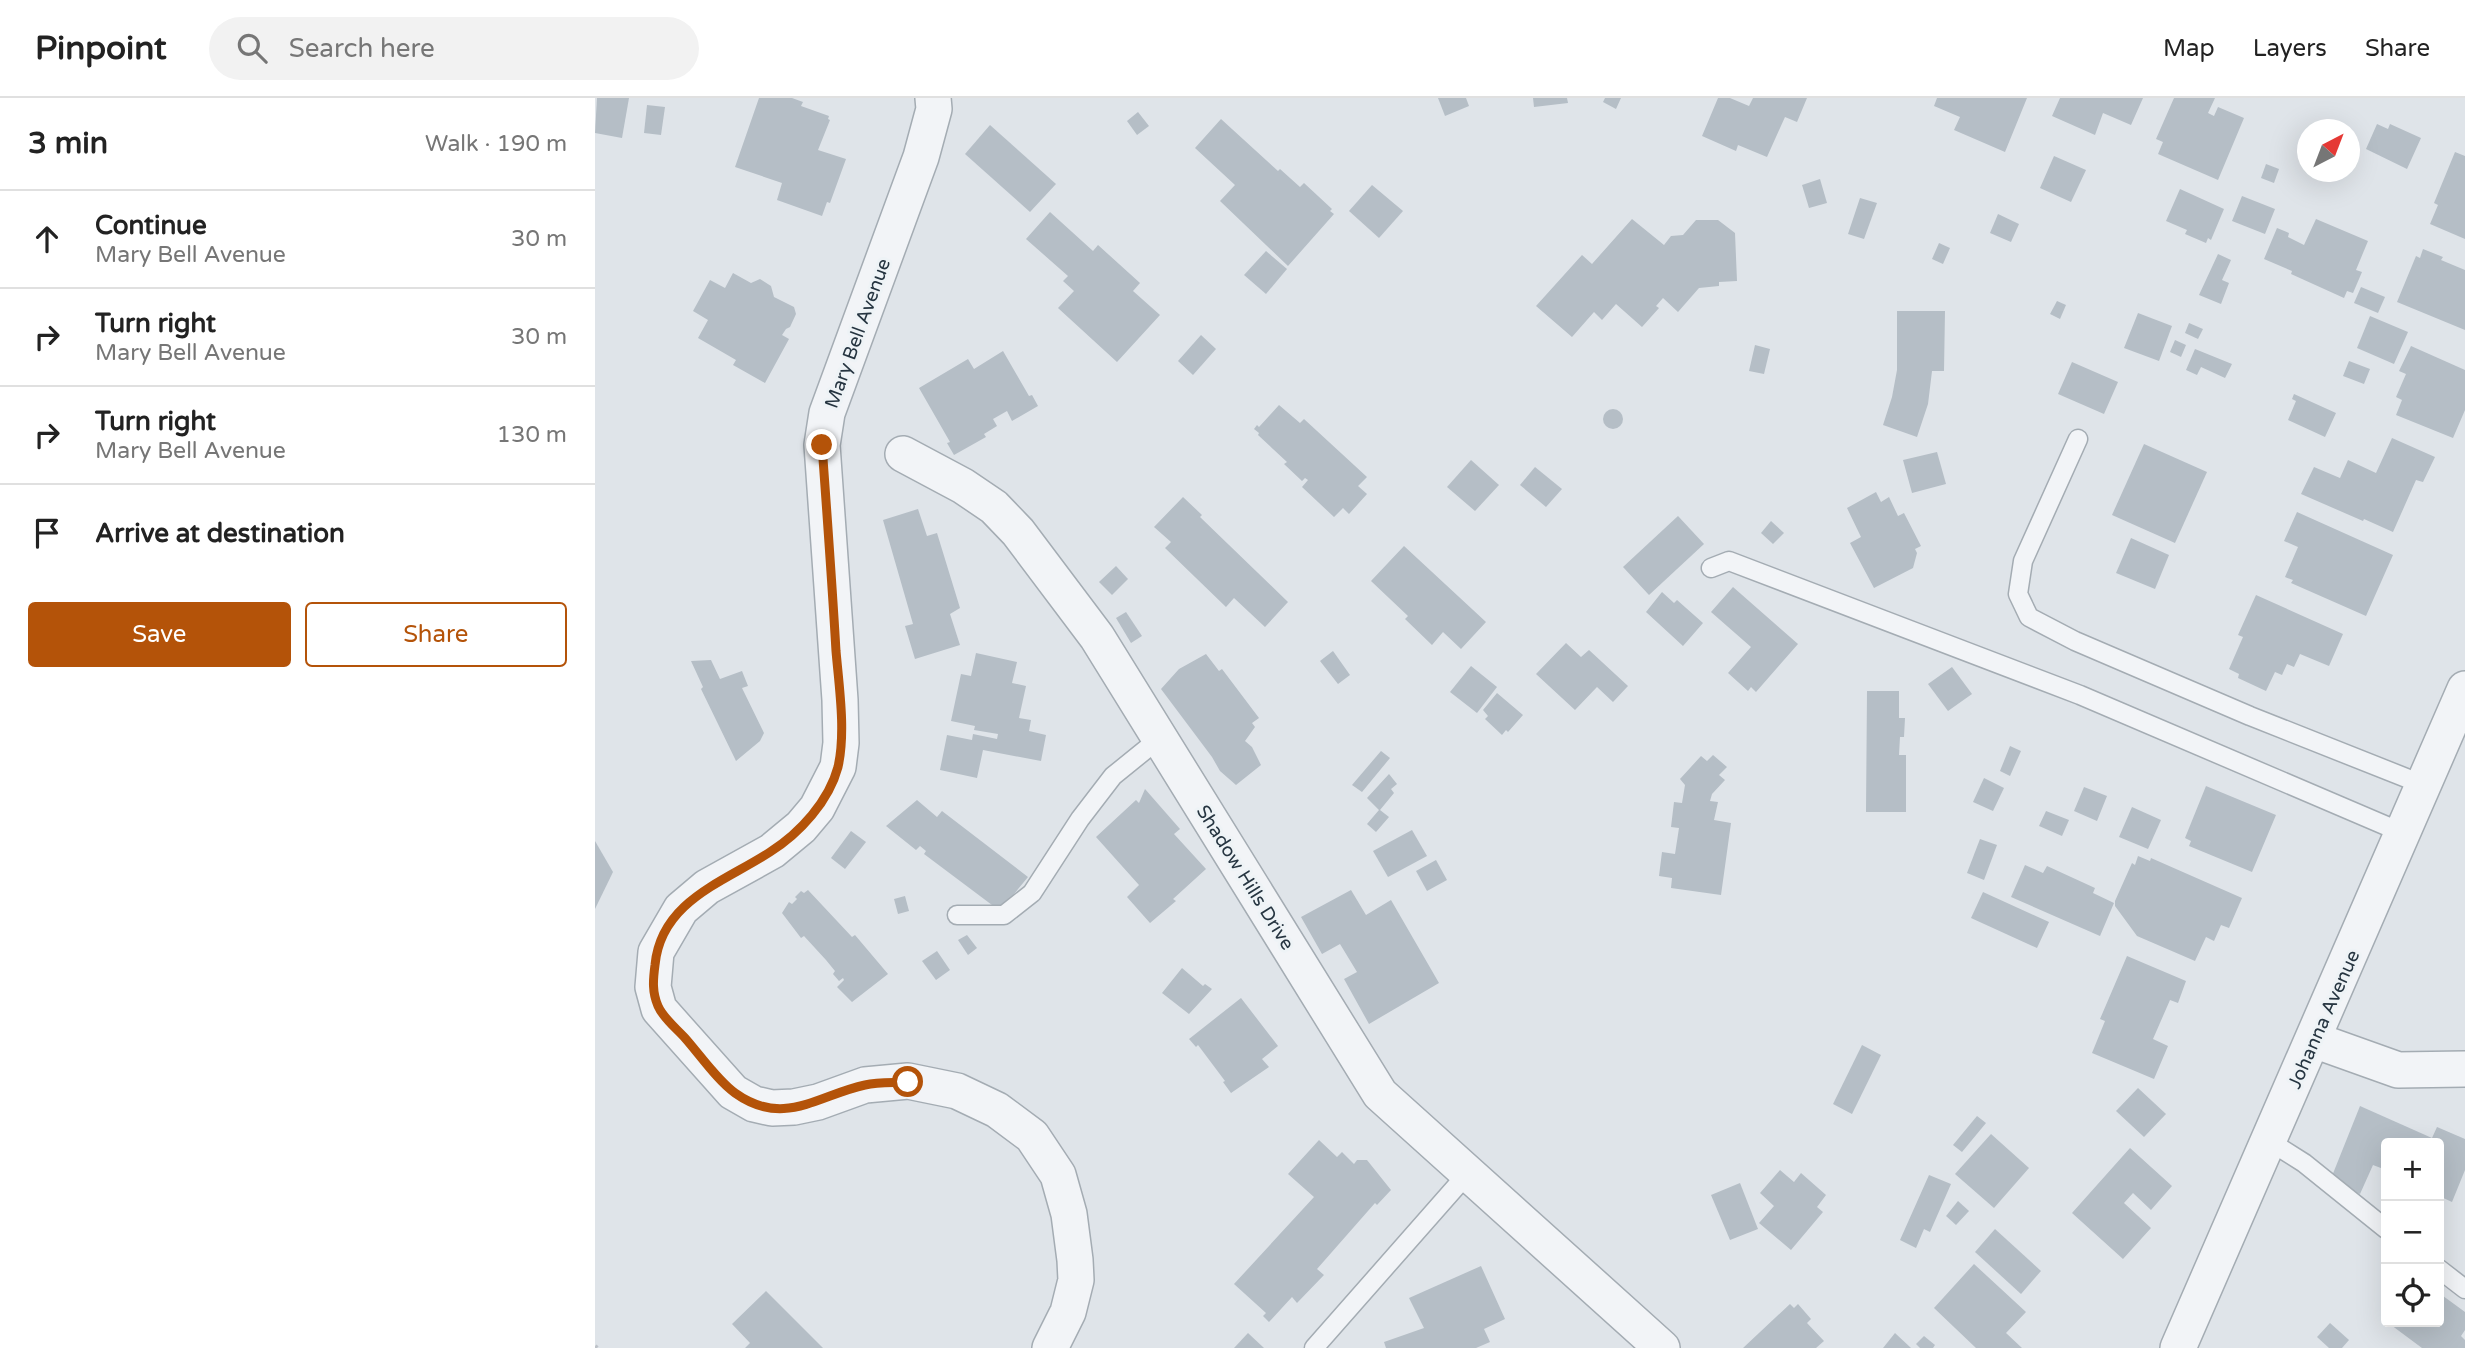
<!DOCTYPE html>
<html lang="en">
<head>
<meta charset="utf-8">
<style>
  :root { --surface:#fff; --page:#f2f2f2; --text:#222; --muted:#767676; --line:#e0e0e0; --accent:#b45309 }
  body { margin:0; font-family:"Varela Round",sans-serif; background:var(--page); color:var(--text) }
  .controls { position:absolute; right:21px; bottom:21px; display:grid; overflow:hidden; border-radius:7px; box-shadow:0 7px 28px #0002 }
  .controls button { width:63px; height:63px; display:grid; place-items:center; padding:0; border:0; border-bottom:2px solid var(--line); background:var(--surface); color:var(--text); font:35px sans-serif }
  .compass { position:absolute; left:1702px; top:21px; width:63px; height:63px; border-radius:50%; background:var(--surface); box-shadow:0 7px 28px #0002; rotate:42deg }
  .stop { position:absolute; width:21px; height:21px; margin:-16px; border:5px solid #b45309; border-radius:50%; background:#fff }
  .stop.end { background:#b45309; border-color:#fff; box-shadow:0 2px 7px #0008 }
  .list { margin:0; padding:0; list-style:none }
  h2 { display:flex; justify-content:space-between; align-items:center; height:91px; margin:0; padding:0 28px; font-size:30px }
  h2 small { font-size:23px; font-weight:400; color:var(--muted) }
  .list li { display:grid; grid-template-columns:46px 1fr auto; gap:21px; align-items:center; box-sizing:border-box; height:98px; padding:0 28px; border-top:2px solid var(--line) }
  .list b { display:block; font-size:26px; white-space:nowrap }
  .list p { margin:0; font-size:23px; white-space:nowrap; color:var(--muted) }
  .list em { font-size:23px; font-style:normal; color:var(--muted) }
  .actions { display:flex; gap:14px; padding:21px 28px }
  .actions a { flex:1; padding:16px 0; border:2px solid var(--accent); border-radius:7px; text-align:center; font-size:24px; color:var(--accent) }
  .actions .main { background:var(--accent); color:#fff }
  .icon { flex:none; width:38px; height:38px; fill:none; stroke:currentColor; stroke-width:2; stroke-linecap:round; stroke-linejoin:round }
  .map { position:relative; flex:none; width:1870px; height:1250px; overflow:hidden }
  header { display:flex; align-items:center; gap:42px; box-sizing:border-box; height:98px; padding:0 35px; background:var(--surface); border-bottom:2px solid var(--line) }
  header strong { font-size:33px }
  nav { display:flex; gap:38px; margin-inline-start:auto; font-size:24px }
  .search { width:490px; height:63px; background:var(--page); display:flex; align-items:center; gap:18px; box-sizing:border-box; padding:0 24px; border-radius:38px; color:var(--muted); font-size:26px }
  main { display:flex }
  aside { flex:1; background:var(--surface) }
  .map>svg:first-child { display:block }
</style>
</head>
<body>
<header>
<strong>Pinpoint</strong>
<div class="search"><svg class="icon" aria-label="search" viewBox="0 0 24 24"><circle cx="10" cy="10" r="6"/><path d="M15 15l6 6"/></svg>Search here</div>
<nav><a>Map</a><a>Layers</a><a>Share</a></nav>
</header>
<main>
<aside>
<h2>3 min<small>Walk · 190 m</small></h2>
<ul class="list">
<li><svg class="icon" aria-label="ahead" viewBox="0 0 24 24"><path d="M12 20V5M6 11l6-6 6 6"/></svg><div><b>Continue</b><p>Mary Bell Avenue</p></div><em>30 m</em></li>
<li><svg class="icon" aria-label="right" viewBox="0 0 24 24"><path d="M7 20v-9h11M14 6l5 5-5 5"/></svg><div><b>Turn right</b><p>Mary Bell Avenue</p></div><em>30 m</em></li>
<li><svg class="icon" aria-label="right" viewBox="0 0 24 24"><path d="M7 20v-9h11M14 6l5 5-5 5"/></svg><div><b>Turn right</b><p>Mary Bell Avenue</p></div><em>130 m</em></li>
<li><svg class="icon" aria-label="arrive" viewBox="0 0 24 24"><path d="M6 21V4h12l-3 4 3 4H6"/></svg><div><b>Arrive at destination</b></div></li>
</ul>
<div class="actions"><a class="main">Save</a><a>Share</a></div>
</aside>
<div class="map">
<svg width="1870" height="1250" viewBox="0 0 1870 1250">
  <rect width="100%" height="100%" fill="#dfe4e9"/>
  <g fill="#b5bec6">
    <path d="M2 0H34L27 40 0 35Z"/>
    <path d="M164 0H197L208 4 206 8 234 18 233 21 235 22 223 52 251 61 235 105 232 104 227 118 182 102 187 85 140 69Z"/>
    <path d="M843 0H871L874 8 850 18Z"/>
    <path d="M938 0H972L973 5 939 9Z"/>
    <path d="M1010 0H1026L1021 11 1008 4Z"/>
    <path d="M1123 0H1135L1154 8 1158 0H1212L1202 24 1190 19 1172 59 1143 47 1141 53 1107 38Z"/>
    <path d="M1342 0H1432L1410 54 1359 32 1365 19 1339 8Z"/>
    <path d="M1465 0H1548L1536 27 1508 15 1500 37 1457 18Z"/>
    <path d="M1579 0H1620L1613 15 1619 18 1623 9 1649 20 1623 82 1563 56 1568 44 1561 41Z"/>
    <path d="M52 7 70 9 66 37 49 35Z"/>
    <path d="M543 14 554 28 542 37 532 23Z"/>
    <path d="M626 21 683 73 685 71 705 89 709 85 737 111 735 113 739 116 693 168 625 103 640 87 600 50Z"/>
    <path d="M1782 26 1793 31 1795 26 1826 40 1812 71 1771 51Z"/>
    <path d="M395 27 461 86 435 114 370 56Z"/>
    <path d="M1860 54 1870 58V141L1835 126 1843 107 1839 105Z"/>
    <path d="M1459 58 1491 72 1476 104 1445 90Z"/>
    <path d="M1671 66 1684 71 1679 85 1666 80Z"/>
    <path d="M1225 81 1232 105 1214 110 1207 87Z"/>
    <path d="M777 87 808 113 784 140 754 113Z"/>
    <path d="M1585 91 1629 111 1616 142 1613 140 1611 145 1590 136 1592 132 1571 123Z"/>
    <path d="M1647 98 1680 111 1670 136 1637 123Z"/>
    <path d="M1265 100 1282 105 1269 141 1253 136Z"/>
    <path d="M455 114 498 153 503 147 545 185 538 193 565 217 522 264 463 210 479 193 468 183 473 178 431 141Z"/>
    <path d="M1403 116 1424 126 1416 144 1395 135Z"/>
    <path d="M1037 121 1069 147 1076 138 1088 137 1101 122H1123L1140 135 1142 183 1124 184V188L1104 190 1083 214 1068 200 1061 208 1064 210 1047 229 1021 206 1007 222 999 214 977 239 941 208 987 157 997 166Z"/>
    <path d="M1721 121 1773 143 1761 172 1767 174 1758 195 1752 193 1749 200 1696 176 1697 173 1669 161 1682 130 1694 135 1693 139 1709 147Z"/>
    <path d="M1344 145 1355 150 1348 166 1337 161Z"/>
    <path d="M1828 151 1848 159 1846 162 1870 172V232L1802 204 1821 158 1825 160Z"/>
    <path d="M671 153 692 171 671 196 649 177Z"/>
    <path d="M1623 156 1636 162 1627 182 1634 185 1626 206 1604 197Z"/>
    <path d="M138 175 156 185 165 181 176 188 179 199 199 209 201 216 195 229 191 231 187 237 194 241 170 285 138 267 141 262 103 240 113 222 98 213 115 182 130 190Z"/>
    <path d="M1766 189 1790 199 1783 215 1759 205Z"/>
    <path d="M1462 203 1471 207 1465 221 1455 216Z"/>
    <path d="M1302 213H1350L1349 273H1337L1333 306 1322 339 1288 327 1297 299 1302 272Z"/>
    <path d="M1543 215 1577 228 1564 263 1529 250Z"/>
    <path d="M1775 218 1813 234 1799 266 1762 250Z"/>
    <path d="M1594 225 1608 231 1603 241 1590 235Z"/>
    <path d="M606 237 621 251 598 277 583 263Z"/>
    <path d="M1580 242 1591 247 1586 259 1575 254Z"/>
    <path d="M1160 247 1175 251 1169 276 1154 273Z"/>
    <path d="M1816 248 1870 272V312L1858 340 1801 317 1807 302 1801 299 1811 276 1804 273Z"/>
    <path d="M1600 251 1637 266 1630 280 1606 269 1602 277 1591 272Z"/>
    <path d="M408 253 434 298 437 297 443 308 417 323 412 313 398 321 402 328 389 336 391 339 359 357 352 345 355 344 324 290 373 261 379 271Z"/>
    <path d="M1754 263 1775 271 1769 286 1748 278Z"/>
    <path d="M1477 264 1523 284 1509 316 1463 296Z"/>
    <path d="M1699 296 1741 315 1730 339 1693 322 1701 303 1697 301Z"/>
    <path d="M684 307 705 325 709 321 772 379 763 388 772 396 754 416 748 410 739 419 707 389 713 382 710 380 707 383 689 366 692 364 663 337 664 335 659 331 662 327 664 329Z"/>
    <circle cx="1018" cy="321" r="10"/>
    <path d="M1797 340 1840 359 1828 384 1821 382 1798 434 1769 421 1768 423 1706 396 1719 369 1745 380 1753 362 1781 375Z"/>
    <path d="M1549 346 1612 374 1580 445 1517 417Z"/>
    <path d="M1342 354 1351 386 1317 395 1308 362Z"/>
    <path d="M876 362 904 387 880 413 852 389Z"/>
    <path d="M940 369 967 391 951 409 925 387Z"/>
    <path d="M1281 394 1286 404 1294 399 1303 418 1309 415 1326 448 1320 451 1322 455 1318 470 1279 490 1255 445 1266 439 1252 410Z"/>
    <path d="M588 399 607 417 605 419 693 504 670 529 639 500 631 509 570 450 576 444 559 429Z"/>
    <path d="M323 411 332 438 342 435 365 510 355 516 365 547 320 561 310 528 318 526 288 422Z"/>
    <path d="M1702 414 1798 457 1771 518 1696 485 1698 482 1690 479 1703 449 1689 443Z"/>
    <path d="M1083 418 1109 446 1054 497 1028 469Z"/>
    <path d="M1176 423 1189 435 1178 446 1166 435Z"/>
    <path d="M1536 440 1574 457 1560 491 1521 475Z"/>
    <path d="M809 448 891 524 866 551 848 534 837 547 810 521 813 518 776 483Z"/>
    <path d="M521 468 533 481 517 497 504 484Z"/>
    <path d="M1138 489 1203 546 1161 594 1156 589 1153 593 1133 575 1156 549 1116 514Z"/>
    <path d="M1067 494 1079 505 1082 502 1108 525 1088 548 1051 514Z"/>
    <path d="M1661 497 1748 536 1734 568 1705 556 1699 569 1692 566 1687 577 1680 574 1671 593 1643 580 1644 576 1634 571 1648 539 1643 537Z"/>
    <path d="M531 514 547 538 536 545 521 520Z"/>
    <path d="M971 545 986 559 994 552 1033 588 1018 604 1002 589 980 612 941 576Z"/>
    <path d="M738 553 755 577 743 586 725 563Z"/>
    <path d="M381 555 422 564 417 585 431 588 424 620 436 622 434 633 451 637 446 663 388 652 382 680 345 672 352 637 377 642 378 636 402 641 403 636 379 632 380 628 356 623 366 576 376 578Z"/>
    <path d="M611 556 624 573 627 571 664 620 657 625 660 629 650 643 657 649 666 667 641 687 625 673 617 659 566 591 584 571Z"/>
    <path d="M116 562 125 581 147 573 153 588 147 590 169 635 165 643 141 663 106 591 108 589 96 563Z"/>
    <path d="M876 568 902 589 882 615 855 594Z"/>
    <path d="M1357 569 1377 596 1353 613 1333 586Z"/>
    <path d="M1272 593H1304V620H1310L1309 639H1305L1304 657H1311V714H1271Z"/>
    <path d="M902 595 928 617 913 634 911 632 907 637 890 621 893 618 888 612Z"/>
    <path d="M1415 648 1426 653 1415 678 1405 673Z"/>
    <path d="M786 653 795 660 767 694 757 687Z"/>
    <path d="M1118 657 1132 669 1124 677 1130 682 1117 696 1115 703 1123 704 1119 722 1136 725 1126 797 1076 790 1077 780 1064 778 1067 754 1080 756 1084 730 1076 729 1079 704 1087 705 1090 687 1085 681 1106 658 1112 663Z"/>
    <path d="M794 676 802 686 796 691 799 695 785 712 794 719 781 734 772 726 784 712 772 700Z"/>
    <path d="M1389 680 1409 690 1398 713 1378 704Z"/>
    <path d="M1611 688 1681 717 1657 774 1594 748 1596 743 1590 740Z"/>
    <path d="M1489 689 1512 698 1502 723 1479 713Z"/>
    <path d="M550 691 585 731 579 736 611 771 578 801 581 803 555 825 532 799 544 787 501 739 541 702 544 705Z"/>
    <path d="M322 702 342 719 347 713 433 779 405 813 329 756 331 753 325 748 321 752 291 728Z"/>
    <path d="M1537 709 1566 722 1553 751 1524 739Z"/>
    <path d="M1451 713 1474 722 1467 738 1444 728Z"/>
    <path d="M817 732 832 758 793 779 778 753Z"/>
    <path d="M256 733 271 744 250 771 236 760Z"/>
    <path d="M1385 741 1402 747 1389 782 1372 775Z"/>
    <path d="M0 743 18 774 0 811Z"/>
    <path d="M1543 758 1555 763 1556 760 1647 800 1634 830 1626 827 1619 843 1611 839 1600 863 1542 838 1520 808V803L1537 765 1540 767Z"/>
    <path d="M841 762 852 782 832 793 821 773Z"/>
    <path d="M1430 767 1448 775 1452 768 1500 790 1498 795 1519 805 1505 838 1416 799Z"/>
    <path d="M213 792 257 839 260 837 293 876 257 904 242 889 249 882 248 880 244 883 238 876 240 873 231 862 209 838 206 840 187 815 194 804 197 806 202 801 200 799 206 793 209 795Z"/>
    <path d="M756 792 771 817 796 802 844 885 774 926 749 881 762 874 745 846 727 856 706 819Z"/>
    <path d="M1388 794 1454 824 1442 850 1376 820Z"/>
    <path d="M310 798 314 813 303 816 299 801Z"/>
    <path d="M372 837 382 850 373 857 363 842Z"/>
    <path d="M342 853 355 872 341 882 327 863Z"/>
    <path d="M1532 858 1591 883 1583 905 1575 902 1558 941 1573 948 1559 981 1497 955 1510 923 1505 921Z"/>
    <path d="M587 870 608 888 610 886 617 891 594 916 567 895Z"/>
    <path d="M646 900 683 948 667 961 674 969 636 995 628 984 630 983 603 947 601 949 594 941Z"/>
    <path d="M1267 947 1286 957 1257 1016 1238 1006Z"/>
    <path d="M1543 990 1571 1016 1549 1039 1521 1013Z"/>
    <path d="M1765 1008 1837 1040 1842 1029 1870 1041V1072L1857 1104 1844 1098V1045H1791V1072L1778 1067 1765 1096 1735 1083Z"/>
    <path d="M1382 1018 1391 1025 1367 1054 1358 1047Z"/>
    <path d="M1396 1036 1434 1070 1399 1110 1360 1076Z"/>
    <path d="M724 1042 742 1059 747 1054 759 1066 762 1062H772L796 1092 782 1107 780 1105 722 1171 729 1177 702 1205 697 1199 674 1224 668 1218 671 1215 639 1186 719 1099 693 1076Z"/>
    <path d="M1535 1050 1577 1088 1556 1112 1538 1095 1529 1105 1556 1130 1528 1161 1477 1115Z"/>
    <path d="M1185 1072 1199 1084 1206 1075 1231 1097 1222 1109 1228 1114 1196 1152 1164 1125 1179 1108 1165 1095Z"/>
    <path d="M1334 1077 1356 1086 1335 1134 1329 1131 1321 1150 1305 1142Z"/>
    <path d="M1145 1085 1163 1131 1135 1142 1116 1097Z"/>
    <path d="M1363 1103 1374 1113 1361 1127 1351 1118Z"/>
    <path d="M1400 1131 1446 1173 1426 1196 1380 1154Z"/>
    <path d="M1379 1166 1431 1214 1411 1235 1427 1250H1381L1339 1210Z"/>
    <path d="M886 1168 910 1221 889 1231 895 1244 881 1250H791L789 1244 829 1230 814 1200Z"/>
    <path d="M171 1193 228 1250H150L155 1245 137 1226Z"/>
    <path d="M1844 1195 1870 1214V1232L1866 1238 1870 1242V1250H1827L1792 1224H1844Z"/>
    <path d="M1195 1206 1199 1210 1203 1206 1216 1221 1212 1225 1229 1243 1221 1250H1148Z"/>
    <path d="M1735 1225 1754 1242 1747 1250H1734L1722 1239Z"/>
    <path d="M653 1235 669 1250H639Z"/>
    <path d="M1300 1235 1316 1250H1288Z"/>
    <path d="M1329 1238 1340 1247 1338 1250H1325L1321 1246Z"/>
  </g>
  <g fill="none" stroke-linecap="round" stroke-linejoin="round">
    <g stroke="#a4acb3" stroke-width="21">
      <g id="lane">
        <path d="M1483 341 1428 463 1423 496 1434 519 1480 543 1655 618 1829 687"/>
        <path d="M1116 470 1134 463 1485 597 1808 735"/>
        <path d="M362 817H409L437 795 485 721 518 678 565 640"/>
        <path d="M1674 1043 1709 1065 1791 1131"/>
        <path d="M1844 1171 1870 1191"/>
        <path d="M719 1250 873 1075"/>
      </g>
    </g>
    <g stroke="#a4acb3" stroke-width="38">
      <g id="street">
        <path d="M338 0 339 11 326 59 232 315 227 347 245 602 246 645 243 669 222 710 206 729 177 753 112 789 86 811 61 854 58 889 64 911 138 994 159 1006 177 1010 199 1009 223 1004 270 987 313 983 362 993 402 1012 437 1038 463 1077 474 1116 480 1162 481 1182 473 1214 455 1250"/>
        <path d="M308 356 368 388 399 409 423 434 502 539 785 996 1067 1250"/>
        <path d="M1719 942 1803 972 1870 971"/>
        <path d="M1583 1250 1870 591"/>
      </g>
    </g>
    <path stroke="#bdc2c8" stroke-width="4.5" stroke-dasharray="5 5" stroke-linecap="butt" d="M0 1248 2 1250"/>
    <use href="#lane" stroke="#f2f4f7" stroke-width="18"/>
    <use href="#street" stroke="#f2f4f7" stroke-width="35"/>
  </g>
  <g fill="none" stroke-linecap="round" stroke-linejoin="round">
    <path stroke="#b45309" stroke-width="9" d="M227 347C232 416 237 484 241 553 244 588 251 634 243 669 234 703 205 735 175 754 129 784 66 803 60 867 58 882 57 894 63 908 68 920 82 931 90 940 105 957 123 983 140 995 189 1030 223 997 270 987 284 984 299 985 313 984"/>
  </g>
  <g text-anchor="middle" stroke-width="6" stroke-linejoin="round" paint-order="stroke">
    <g font-size="19" fill="#263541" stroke="#eef3f6">
      <text transform="translate(262 235) rotate(-70)" y="7">Mary Bell Avenue</text>
      <text transform="translate(651 779) rotate(58)" y="7">Shadow Hills Drive</text>
      <text transform="translate(1728 921) rotate(-66)" y="7">Johanna Avenue</text>
    </g>
  </g>
</svg>
<div class="controls">
<button>+</button>
<button>−</button>
<button><svg class="icon" aria-label="locate" viewBox="0 0 24 24"><circle cx="12" cy="12" r="6"/><path d="M12 2v4M12 18v4M2 12h4M18 12h4"/></svg></button>
</div>
<svg class="compass" viewBox="-18 -18 36 36"><path d="M0-13l5 13h-10z" fill="#e53935"/><path d="M0 13l5-13h-10z" fill="#767676"/></svg>
<div class="stop" style="left:313px;top:984px"></div>
<div class="stop end" style="left:227px;top:347px"></div>
</div>
</main>
</body>
</html>
